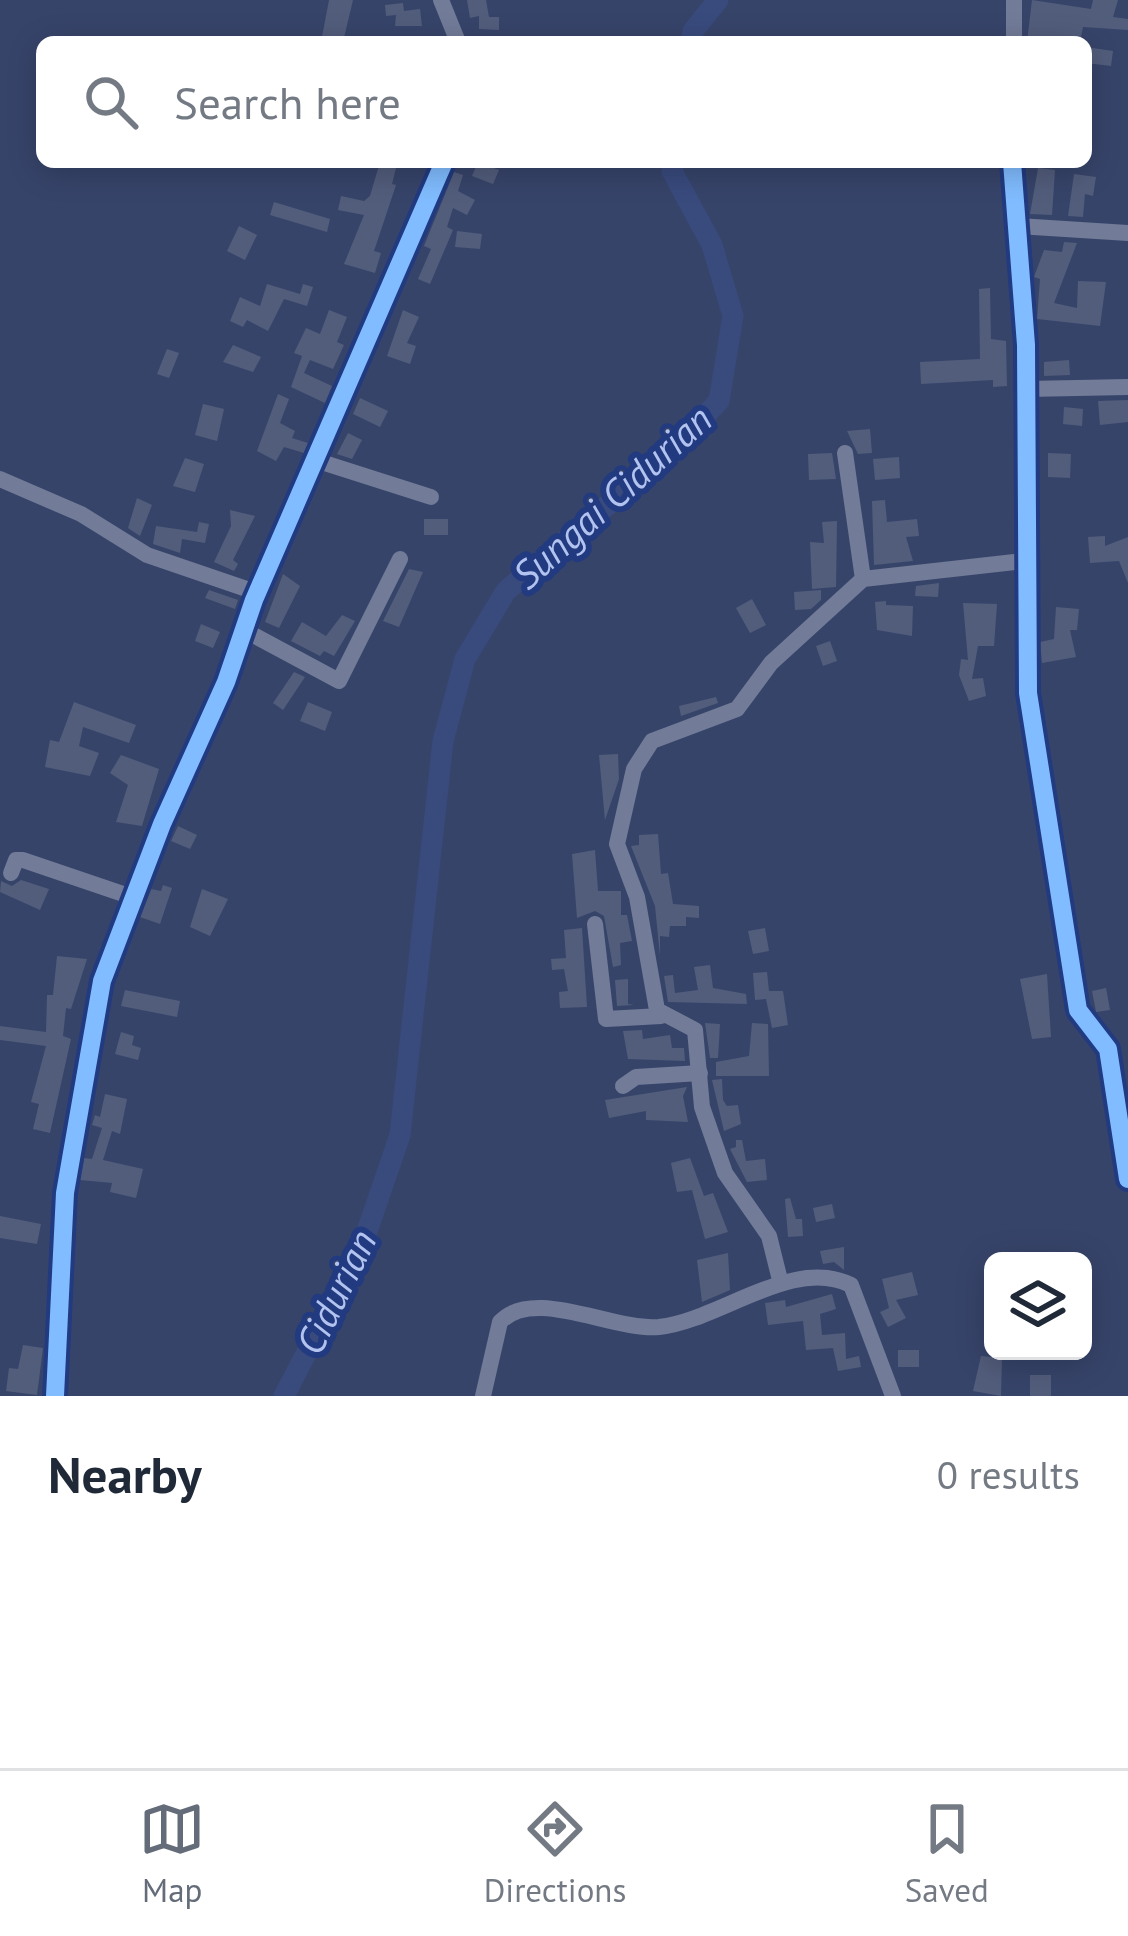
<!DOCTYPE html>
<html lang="en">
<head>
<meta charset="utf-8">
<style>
  :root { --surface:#fff; --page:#f2f2f3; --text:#1f2937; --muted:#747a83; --line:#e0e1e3; --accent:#646c7a }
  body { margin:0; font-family:"PT Sans",sans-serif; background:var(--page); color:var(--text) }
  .controls { position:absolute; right:36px; bottom:36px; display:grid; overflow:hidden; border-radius:18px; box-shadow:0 6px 30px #0003 }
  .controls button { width:108px; height:108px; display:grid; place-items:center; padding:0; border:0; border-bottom:3px solid var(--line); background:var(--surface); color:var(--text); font:60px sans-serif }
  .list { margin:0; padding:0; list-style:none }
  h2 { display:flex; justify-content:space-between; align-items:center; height:156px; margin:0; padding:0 48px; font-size:51px }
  h2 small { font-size:39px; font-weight:400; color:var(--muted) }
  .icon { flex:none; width:66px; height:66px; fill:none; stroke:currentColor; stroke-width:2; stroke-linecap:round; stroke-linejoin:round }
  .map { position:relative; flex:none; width:1128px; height:1396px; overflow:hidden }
  .search { position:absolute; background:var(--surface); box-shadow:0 6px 30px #0003; left:36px; right:36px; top:36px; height:132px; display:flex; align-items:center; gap:30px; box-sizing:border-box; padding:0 42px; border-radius:18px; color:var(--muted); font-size:45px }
  .sheet { height:372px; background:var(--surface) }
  nav { display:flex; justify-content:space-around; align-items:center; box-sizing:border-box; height:168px; border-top:3px solid var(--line); background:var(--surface); font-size:33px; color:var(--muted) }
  nav a { display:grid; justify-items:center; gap:6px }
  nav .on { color:var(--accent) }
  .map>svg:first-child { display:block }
</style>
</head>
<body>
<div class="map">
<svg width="1128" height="1396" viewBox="0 0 1128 1396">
  <rect width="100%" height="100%" fill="#37446a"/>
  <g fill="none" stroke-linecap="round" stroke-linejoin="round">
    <g stroke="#394a7d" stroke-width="21">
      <path d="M692 42 693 31 718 0"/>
      <path d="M284 1396 362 1246 400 1135 443 741 465 659 506 591 669 453 719 401 733 316 712 245 672 171 673 162"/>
    </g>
  </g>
  <g fill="#525d7c">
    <path d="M329 0H353L343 42H321Z"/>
    <path d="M467 0H486L489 17H499V30L479 29V16L470 18Z"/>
    <path d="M1032 0 1091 9 1093 0H1118L1113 17 1128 19V30L1083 27 1080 42H1027Z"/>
    <path d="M403 3 404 11 420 9 422 26H395L396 15 386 16 385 5Z"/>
    <path d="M1086 47 1113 51 1111 66 1086 63Z"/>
    <path d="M380 162 397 164 392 184 396 185 374 251 381 253 375 273 344 264 364 215 338 210 341 196 364 201 370 196Z"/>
    <path d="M478 162 499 170 493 184 472 176Z"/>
    <path d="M1038 168 1055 170 1052 215 1030 214Z"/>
    <path d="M454 172 463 175 458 191 475 200 467 215 453 208 447 227 453 230 430 284 418 279 431 249 424 246Z"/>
    <path d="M1074 174 1096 177 1093 196 1085 194 1083 217 1068 216Z"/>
    <path d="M274 202 330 219 327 232 270 215Z"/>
    <path d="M239 226 257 235 245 260 227 251Z"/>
    <path d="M457 231 482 234 480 249 455 247Z"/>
    <path d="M1064 242 1077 243 1054 303 1077 308 1078 281 1106 282 1100 326 1037 319 1040 279 1034 277 1044 250 1062 252Z"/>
    <path d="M267 284 300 294 303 284 313 287 307 306 284 299 268 331 247 320 243 327 230 321 240 297 260 306Z"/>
    <path d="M990 288 991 339 1006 341 1007 386 993 387V380L921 384 920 362 980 359 979 289Z"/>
    <path d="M329 310 347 317 337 342 344 345 333 369 310 360 304 373 332 386 325 403 291 387 302 356 294 353 306 328 320 334Z"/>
    <path d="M403 310 419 317 407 343 416 346 410 364 387 356Z"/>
    <path d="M233 345 261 357 253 372 223 362Z"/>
    <path d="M167 349 179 353 169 378 157 374Z"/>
    <path d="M1069 360 1070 375 1044 376V362Z"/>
    <path d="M278 394 289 399 280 423 295 431 292 438 308 443 304 453 284 447 276 461 257 451Z"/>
    <path d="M360 398 388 411 380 427 353 414Z"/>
    <path d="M1128 400V422L1100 425 1098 401Z"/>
    <path d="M203 404 224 409 217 441 195 435Z"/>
    <path d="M1064 407 1083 409 1082 426 1063 424Z"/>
    <path d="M870 429 872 453 858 454 847 431Z"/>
    <path d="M348 433 362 440 352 459 337 454Z"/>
    <path d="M832 453 836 479 809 480 808 454Z"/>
    <path d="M1048 453 1071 454 1070 478 1048 477Z"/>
    <path d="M899 457 900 478 875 480 873 459Z"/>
    <path d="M185 458 204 464 195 492 173 486Z"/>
    <path d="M137 498 152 505 140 536 128 528Z"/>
    <path d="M885 500 887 522 917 519 919 536 906 537 913 561 874 565 872 501Z"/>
    <path d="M230 510 255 516 233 560 238 564 234 571 214 562 231 526Z"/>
    <rect x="424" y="519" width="24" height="16"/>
    <path d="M837 521 836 587 812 589 810 542 824 543 822 522Z"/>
    <path d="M199 522 209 524 205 543 182 539 180 553 153 544 156 526 197 532Z"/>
    <path d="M1105 536V546L1128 537V583L1119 561 1090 563 1088 537Z"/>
    <path d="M409 569 423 572 399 627 383 621Z"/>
    <path d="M283 574 300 586 279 628 265 622Z"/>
    <path d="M939 583 938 597 915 596 916 586Z"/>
    <path d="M209 590 238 600 235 609 205 598Z"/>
    <path d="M821 590V600L811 609 795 610 794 592Z"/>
    <path d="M752 599 766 625 750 633 736 608Z"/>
    <path d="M886 601V605L913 606 912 636 877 630 875 602Z"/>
    <path d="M963 603 997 604 994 646H978L972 679 983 678 986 696 969 701 959 675 961 659 968 660Z"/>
    <path d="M1056 607 1079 609 1077 630H1070L1076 657 1042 663 1040 642 1054 639Z"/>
    <path d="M342 615 355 621 334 656 324 651 320 656 291 641 302 622 326 636Z"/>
    <path d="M201 624 220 632 213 648 195 641Z"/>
    <path d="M830 641 837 661 823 666 816 646Z"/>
    <path d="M294 672 305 677 283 710 273 703Z"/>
    <path d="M716 697 718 703 681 716 679 706Z"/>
    <path d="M74 702 136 725 129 743 83 727 79 746 99 753 90 776 45 767 50 740 59 742Z"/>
    <path d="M308 702 332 712 325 731 300 721Z"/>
    <path d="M618 754 619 779 605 820 599 755Z"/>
    <path d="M121 755 159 769 142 826 116 822 128 785 110 773Z"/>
    <path d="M178 826 197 835 190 849 171 841Z"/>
    <path d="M658 834 661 874 668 873 673 904 699 906V918L686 917V926H670L669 937 660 936V956L655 906 631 846 639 845V835Z"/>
    <path d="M595 850 598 891H621V915H627L632 941 620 943 621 965 613 967 604 916 595 911 577 918 572 854Z"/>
    <path d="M21 880 49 889 40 910 0 892 1 881 12 886Z"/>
    <path d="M163 885 172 888 160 924 140 917 151 889 161 891Z"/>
    <path d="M202 889 228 899 210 936 190 927Z"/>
    <path d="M582 928 587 1007 560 1008 559 992 568 991 564 969 552 970 551 959 566 958 564 930Z"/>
    <path d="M765 928 769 951 753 954 748 931Z"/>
    <path d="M57 956 87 959 71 1009 66 1008 63 1036 71 1039 50 1133 33 1129 39 1104 31 1102 46 1046 0 1040V1026L46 1032 47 995H53Z"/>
    <path d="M710 965 713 988 746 994 747 1004 668 1002 664 976 673 975 675 993 698 990 694 967Z"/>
    <path d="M767 972 769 991H783L788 1025 772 1028 766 999 755 1000 753 973Z"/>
    <path d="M1047 974 1051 1037 1032 1039 1020 979Z"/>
    <path d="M628 979V1004L634 1005 617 1006 615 980Z"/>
    <path d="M1106 988 1110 1010 1096 1012 1092 991Z"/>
    <path d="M125 990 180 1001 177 1017 121 1006Z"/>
    <path d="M705 1023 720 1024 718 1058H710Z"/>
    <path d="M752 1023 768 1024 769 1076H716V1062L749 1056Z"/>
    <path d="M642 1030 643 1039 670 1035 672 1048H684L685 1061 628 1059 623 1031Z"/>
    <path d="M121 1032 134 1036 132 1045 141 1048 138 1060 115 1054Z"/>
    <path d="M722 1079 723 1100 727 1106 738 1105 741 1124 724 1131 712 1080Z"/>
    <path d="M687 1087 683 1096 688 1122 646 1120V1111L609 1118 605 1100Z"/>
    <path d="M105 1094 127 1099 120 1134 112 1131 103 1160 143 1169 136 1198 110 1192 112 1183 80 1180 84 1158 92 1159 102 1128 92 1125 95 1115 100 1117Z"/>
    <path d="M736 1140H742L746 1161 765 1159 767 1180 747 1182 730 1149 736 1147Z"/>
    <path d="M690 1158 704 1196 713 1193 728 1232 705 1239 692 1190 677 1192 671 1163Z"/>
    <path d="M790 1198 796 1219H802L803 1236 788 1237 785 1199Z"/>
    <path d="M832 1204 835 1218 816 1222 813 1208Z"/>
    <path d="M0 1216 41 1224 37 1244 0 1238Z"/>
    <path d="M844 1247V1270L834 1262 823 1264 820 1251Z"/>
    <path d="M728 1253 730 1290 702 1302 697 1260Z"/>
    <path d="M912 1272 918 1295 896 1300 906 1318 888 1327 880 1312 889 1308 882 1279Z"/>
    <path d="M832 1294 836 1309 820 1314 822 1335 845 1333 846 1359 859 1356 861 1367 838 1371 833 1348 806 1350 803 1321 768 1325 765 1303 785 1300 786 1307Z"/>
    <path d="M23 1345 43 1348 37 1395 6 1391 9 1368 18 1369Z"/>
    <rect x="898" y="1350" width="21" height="17"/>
    <path d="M981 1356 1002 1358 1001 1396 973 1391Z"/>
    <rect x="1030" y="1375" width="21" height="21"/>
  </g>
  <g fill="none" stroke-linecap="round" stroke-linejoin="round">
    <g stroke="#727b98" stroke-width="16">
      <path d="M441 0 458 42"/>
      <path d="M1014 0V42"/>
      <path d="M1012 162 1026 345 1028 693 1078 1010 1108 1049 1128 1179"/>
      <path d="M1018 226 1128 233"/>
      <path d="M1026 389 1128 387"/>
      <path d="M845 453 863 579"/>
      <path d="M315 460 431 497"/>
      <path d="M0 479 81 514 147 555 258 593"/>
      <path d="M246 631 339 681 400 559"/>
      <path d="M11 873 16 860H23L135 898"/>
      <path d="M595 924 606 1019 661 1016"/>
      <path d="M623 1086 636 1077 700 1073"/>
      <path d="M780 1280 769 1236 725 1173 702 1107 695 1030 657 1010 637 897 617 844 634 769 652 741 737 709 771 663 863 579 1024 561"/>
      <path d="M55 1396 65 1193 102 981 162 824 226 682 254 600 444 162"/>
      <path d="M483 1396 500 1322C534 1286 612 1331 659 1327 721 1320 792 1256 851 1285L893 1396"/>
    </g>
    <g stroke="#213a80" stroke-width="26">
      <g id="cycleway">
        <path d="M1012 162 1026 345 1028 693 1078 1010 1108 1049 1128 1179"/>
        <path d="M55 1396 65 1193 102 981 162 824 226 682 254 600 444 162"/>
      </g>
    </g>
    <use href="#cycleway" stroke="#80bcff" stroke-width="18"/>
  </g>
  <g text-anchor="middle" stroke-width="12" stroke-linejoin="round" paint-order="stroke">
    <g font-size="39" font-style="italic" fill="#b2c3ef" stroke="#213a80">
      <text transform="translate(612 497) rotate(-42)" y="14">Sungai Cidurian</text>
      <text transform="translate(336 1292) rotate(-64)" y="14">Cidurian</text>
    </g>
  </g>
</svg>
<div class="controls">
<button><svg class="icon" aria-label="layers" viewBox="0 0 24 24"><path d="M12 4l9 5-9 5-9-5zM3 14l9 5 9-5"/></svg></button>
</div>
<div class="search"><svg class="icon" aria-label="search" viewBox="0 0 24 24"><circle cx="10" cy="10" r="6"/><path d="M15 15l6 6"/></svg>Search here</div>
</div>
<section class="sheet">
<h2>Nearby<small>0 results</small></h2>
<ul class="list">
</ul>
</section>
<nav>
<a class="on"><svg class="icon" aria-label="map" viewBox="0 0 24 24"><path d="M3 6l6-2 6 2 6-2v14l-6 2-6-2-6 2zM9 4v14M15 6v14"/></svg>Map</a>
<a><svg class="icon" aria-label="directions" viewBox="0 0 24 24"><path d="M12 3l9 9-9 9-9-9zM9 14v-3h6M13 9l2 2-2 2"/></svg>Directions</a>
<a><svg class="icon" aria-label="saved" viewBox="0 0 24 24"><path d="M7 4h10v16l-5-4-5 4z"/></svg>Saved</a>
</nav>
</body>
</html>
